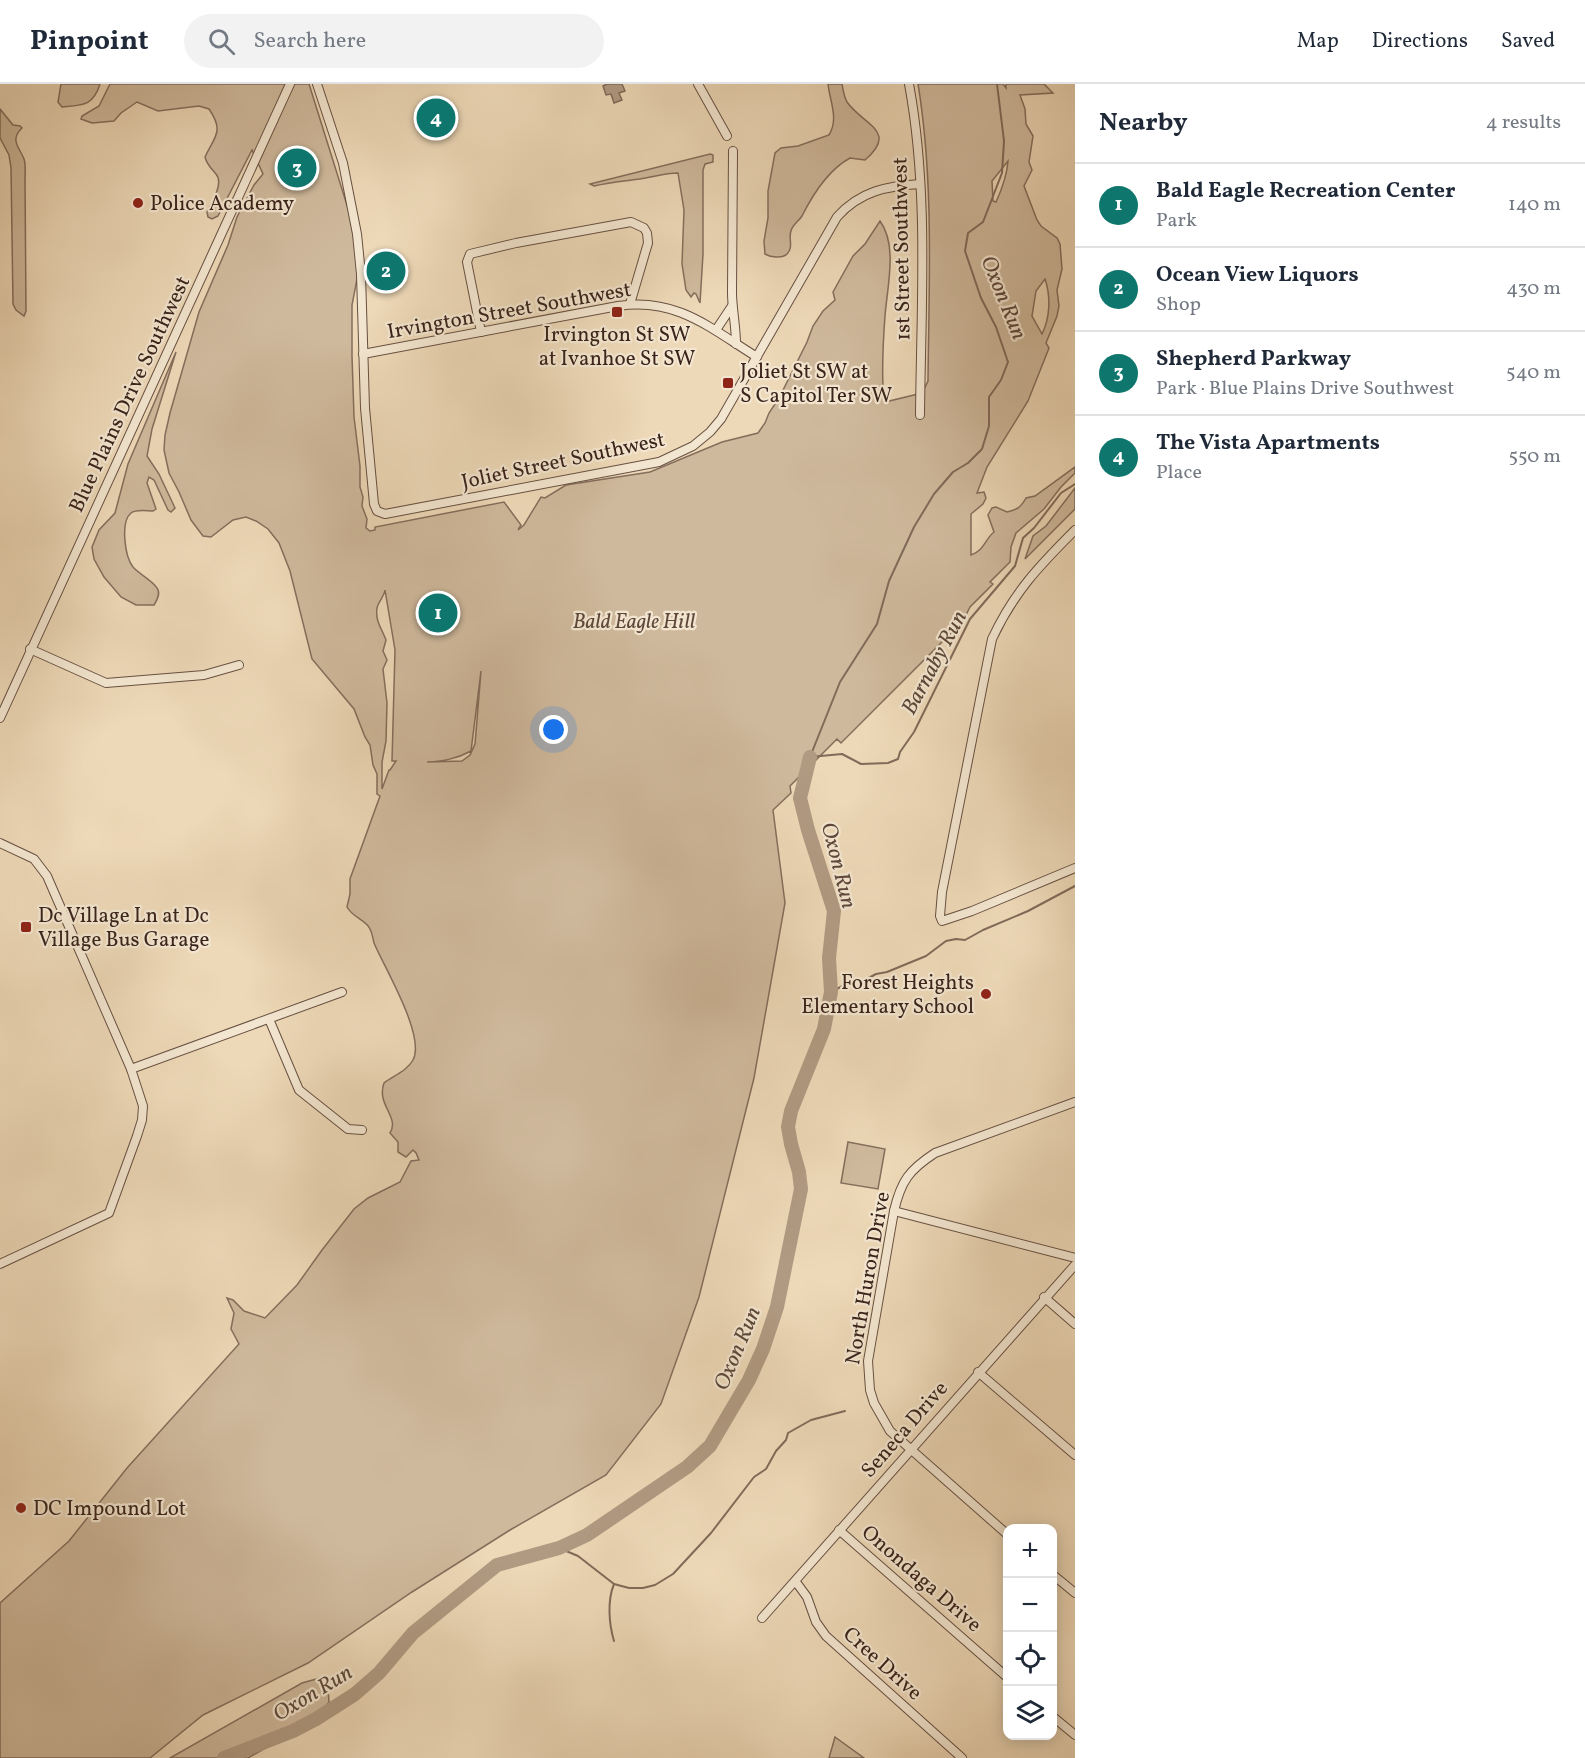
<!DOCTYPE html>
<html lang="en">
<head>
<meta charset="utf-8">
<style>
  :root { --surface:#fff; --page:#f2f2f3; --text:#1f2937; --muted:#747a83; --line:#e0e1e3; --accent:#0f766e }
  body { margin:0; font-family:Vollkorn,serif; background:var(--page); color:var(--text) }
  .controls { position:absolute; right:18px; bottom:18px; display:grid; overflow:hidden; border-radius:12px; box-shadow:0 3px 15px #0003 }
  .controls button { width:54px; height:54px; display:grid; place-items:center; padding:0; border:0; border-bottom:2px solid var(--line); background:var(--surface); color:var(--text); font:30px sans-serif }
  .you { position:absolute; left:554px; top:646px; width:21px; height:21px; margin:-15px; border:4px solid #fff; border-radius:50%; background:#1a73e8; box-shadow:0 0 0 9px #1a73e833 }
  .badge { display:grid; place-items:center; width:39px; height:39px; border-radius:50%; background:var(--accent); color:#fff; font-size:20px; font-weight:700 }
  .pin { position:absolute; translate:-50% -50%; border:3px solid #fff; box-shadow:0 2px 6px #0006 }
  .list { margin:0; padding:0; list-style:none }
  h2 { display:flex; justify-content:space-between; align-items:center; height:78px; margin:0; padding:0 24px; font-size:26px }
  h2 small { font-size:20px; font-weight:400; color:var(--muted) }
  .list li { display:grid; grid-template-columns:39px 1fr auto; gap:18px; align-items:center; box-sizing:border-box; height:84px; padding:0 24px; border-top:2px solid var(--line) }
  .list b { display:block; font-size:22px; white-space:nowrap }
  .list p { margin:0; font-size:20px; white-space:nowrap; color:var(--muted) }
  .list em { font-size:20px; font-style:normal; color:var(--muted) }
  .icon { flex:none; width:33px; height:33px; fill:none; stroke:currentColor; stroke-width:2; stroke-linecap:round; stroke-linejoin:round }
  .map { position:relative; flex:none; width:1075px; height:1674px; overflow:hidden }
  header { display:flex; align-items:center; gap:36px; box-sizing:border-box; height:84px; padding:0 30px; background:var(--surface); border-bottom:2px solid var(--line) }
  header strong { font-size:28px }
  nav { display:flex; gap:33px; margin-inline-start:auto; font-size:21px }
  .search { width:420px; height:54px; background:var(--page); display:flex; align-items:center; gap:15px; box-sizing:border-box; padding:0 21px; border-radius:33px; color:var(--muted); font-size:22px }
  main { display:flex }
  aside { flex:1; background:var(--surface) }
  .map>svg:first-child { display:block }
</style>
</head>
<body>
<header>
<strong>Pinpoint</strong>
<div class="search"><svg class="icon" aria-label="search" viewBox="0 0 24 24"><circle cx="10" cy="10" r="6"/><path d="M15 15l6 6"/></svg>Search here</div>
<nav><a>Map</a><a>Directions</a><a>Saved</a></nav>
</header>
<main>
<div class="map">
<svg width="1075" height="1674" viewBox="0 0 1075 1674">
  <rect width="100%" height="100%" fill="#edd8b7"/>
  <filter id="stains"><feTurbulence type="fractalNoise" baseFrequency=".00333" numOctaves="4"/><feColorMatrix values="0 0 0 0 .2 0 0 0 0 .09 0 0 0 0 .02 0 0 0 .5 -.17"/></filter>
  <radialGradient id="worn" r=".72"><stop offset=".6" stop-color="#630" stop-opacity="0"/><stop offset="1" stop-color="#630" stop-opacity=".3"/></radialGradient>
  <g fill="#cfb99c" stroke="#846e5c" stroke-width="1.5" fill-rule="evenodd">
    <path d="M61 0H100C93 22 83 21 62 23L58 18Z"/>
    <path d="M110 0H309L362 169 352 221V272L354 333 360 382V403L363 413 362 422 367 435 366 444 370 447 375 446V443L504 418 521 441 518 446 524 441 541 413 545 414 566 401 650 388 722 358 758 349 765 339 769 329 779 314 807 258 813 242 823 227 835 216 833 208 853 172 865 160 880 137C898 161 887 204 885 232 883 259 881 288 884 315L885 318 922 309 928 297C929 198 934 98 918 0H1003L1006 4V0H1044L1053 9 1020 11 1025 25 1026 40 1033 52 1029 78 1032 86 1024 102 1037 136 1041 142 1057 154 1060 160 1062 185 1057 206 1059 222 1057 232 1046 259 1049 264 1028 317 987 383 977 409 984 408 986 414 983 420 971 430V471C984 467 985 455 994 448L988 431 992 424 996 423 1007 428C1017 426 1021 423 1026 414L1035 412 1075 383V389L1061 403 1044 425 1016 449 1011 463 1010 478 990 498 993 500 970 523 963 537 841 659 837 655 790 702 791 709 773 726 785 819 754 994 699 1213 661 1320 606 1391 510 1446 412 1508 308 1579 203 1631 150 1674H0V1519L69 1457 127 1384 239 1260 231 1245 234 1229 227 1214 233 1216 244 1227 265 1234 297 1201 322 1166 354 1125 368 1114 400 1098 411 1077 419 1076 416 1069 413 1066 406 1073 398 1068V1058L390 1049C400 1033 376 1021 384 999 393 992 407 987 413 976 426 952 384 883 374 859 373 854 372 849 370 845 366 836 353 834 347 823L350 810V795L380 712 377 710V690L373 681 370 661 365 653 354 625 312 575 290 487 279 459 268 445 256 437 246 433 233 436 211 453 203 452 191 436 179 408 169 389 164 366 165 351 170 329 199 228 228 161 237 133 254 101 263 90 252 66 218 132 212 135 208 133 207 128C212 118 224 99 216 90 211 84 207 81 205 73 214 53 225 48 209 25L199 22 158 27 137 18 121 29 114 37 92 39 81 35 82 32 99 22ZM1008 77C1007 91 1002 105 996 118L993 117 992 97ZM1045 195C1051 213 1050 234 1042 250L1032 232 1036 207ZM385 506 395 566 392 677H396L390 686H389L382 705V678L386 657 387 619 383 585 387 576 383 567 386 556C382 545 375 537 377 524 378 518 384 513 385 506ZM481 587 475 660 470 671 462 677 427 678C444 677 456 675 471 667Z"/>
    <path d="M828 0H842C843 6 844 13 847 18 863 41 899 47 865 76L850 74C828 86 813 110 802 132 799 137 792 141 791 147 788 154 794 163 787 170 782 175 770 173 765 170L764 157 768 134V107L775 69 781 64 798 62 829 51C839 35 830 18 828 0Z"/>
    <path d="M0 25 13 41 20 42 22 44C9 56 20 64 24 75 26 81 25 89 25 95L26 227 24 232 16 226 13 220 11 84 9 71 0 54Z"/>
    <path d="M710 70 713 71V78L705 80 703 86V170L700 219 696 210 694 209 691 213 686 206 682 180 684 126 678 89C665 89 653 93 640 95 625 97 610 98 594 102L590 100Z"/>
    <path d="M176 268 152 345 147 372 159 390 175 424 171 428 168 426 154 396 149 393 147 399 156 425 153 427C147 427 136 425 131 429 120 438 125 473 133 483 139 490 153 497 157 504 161 509 157 516 154 521H136L121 513 104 493 94 475 92 463 99 446 115 429 128 380Z"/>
    <path d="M1075 404V425L1025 475 1033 452 1046 442Z"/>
    <path d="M848 1058 885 1065 878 1105 841 1099Z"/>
    <path d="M327 1592 329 1618 315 1636 248 1674H170L302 1599Z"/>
    <path d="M835 1653 864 1674H829Z"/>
  </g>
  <path fill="#b09a82" stroke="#816a59" stroke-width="1.5" d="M607 0H622L625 7 619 9 622 16 614 19 611 10 606 11 603 2Z"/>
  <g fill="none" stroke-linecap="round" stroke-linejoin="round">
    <g stroke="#816a59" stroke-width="2">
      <path d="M997 0 1004 57 1002 89 983 138 968 149 965 167 981 214 996 243 1008 278 1001 296 989 313V342L982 365 968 379 953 388 934 410 914 443 889 497 877 540 840 598 810 673 842 670 861 680 888 679 898 675 900 668 914 648 970 535 1015 482 1023 454 1034 444 1061 409 1075 400"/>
      <path d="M831 908 850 898 865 896 876 890 887 888 926 872 946 857 956 855 965 856 983 846 1028 827 1075 802"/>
      <path d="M559 1464 578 1472 614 1500 629 1504H643L655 1501 673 1490 711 1449 754 1393 766 1385 776 1367 786 1356 788 1349 811 1336 845 1327"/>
      <path d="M614 1557C609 1540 607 1517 614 1500"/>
    </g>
    <path stroke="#b09a82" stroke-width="14" d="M224 1674 293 1647 316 1635 355 1610 379 1589 413 1549 497 1481 559 1464 587 1451 687 1383 710 1362 749 1296 763 1265 777 1223 801 1105 799 1088 791 1060 788 1043 791 1027 824 945 831 908 829 874 834 827 808 746 800 714 810 673"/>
    <g stroke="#675042" stroke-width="10">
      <g id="minor">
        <path d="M317 0 343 79 357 150 361 190 365 324 374 420 377 427 385 430 659 378 693 362 710 348 721 335 837 133C860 107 887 102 920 100"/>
        <path d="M698 0 727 52"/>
        <path d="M909 0C929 108 921 221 920 331"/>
        <path d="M733 67 732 208C732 225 736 242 736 260"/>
        <path d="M716 246 732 222"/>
        <path d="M481 248 467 178 470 170 516 159 631 138 644 144 647 149 648 159 630 220"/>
        <path d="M363 270 618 222C676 213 710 244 757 273"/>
        <path d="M1075 446C1039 482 1014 508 992 555L942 808 940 832 942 837 972 827 1075 784"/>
        <path d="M30 565 106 599 204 591 239 581"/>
        <path d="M0 634 290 0"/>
        <path d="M0 759 34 775 47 792 131 985 143 1022 142 1036 137 1052 109 1129 0 1180"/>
        <path d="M269 935 299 1006 348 1045 362 1046"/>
        <path d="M131 985 342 908"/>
        <path d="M894 1127 1075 1174"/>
        <path d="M1044 1213 1075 1240"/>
        <path d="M978 1288 1075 1371"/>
        <path d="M839 1446 1008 1594"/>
        <path d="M1008 1451 890 1347 874 1319 870 1306 868 1277 894 1127C901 1097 909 1086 935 1069L1075 1018"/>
        <path d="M1052 1490 1075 1509"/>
        <path d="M796 1498 807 1513 816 1538 826 1552 962 1674"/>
        <path d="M762 1534 1075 1181"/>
        <path d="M1052 1632 1075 1651"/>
      </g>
    </g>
    <use href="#minor" stroke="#f3e6d0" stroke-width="8"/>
  </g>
  <g fill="#8f2418" stroke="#f3e6d0" stroke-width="2">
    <circle cx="138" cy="119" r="6"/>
    <rect x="611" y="222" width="12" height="12" rx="3"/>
    <rect x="722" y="293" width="12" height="12" rx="3"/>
    <rect x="20" y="837" width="12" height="12" rx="3"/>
    <circle cx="986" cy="910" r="6"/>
    <circle cx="21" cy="1424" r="6"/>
  </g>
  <g text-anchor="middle" stroke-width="4.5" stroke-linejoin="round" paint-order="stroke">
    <g font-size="21" fill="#3a231b" stroke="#f3e6d0" text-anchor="start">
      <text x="150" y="126">Police Academy</text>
      <text x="617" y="257" text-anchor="middle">Irvington St SW<tspan x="617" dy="24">at Ivanhoe St SW</tspan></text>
      <text x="740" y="294">Joliet St SW at<tspan x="740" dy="24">S Capitol Ter SW</tspan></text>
      <text x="38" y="838">Dc Village Ln at Dc<tspan x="38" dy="24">Village Bus Garage</tspan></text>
      <text x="974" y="905" text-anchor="end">Forest Heights<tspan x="974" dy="24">Elementary School</tspan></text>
      <text x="33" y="1431">DC Impound Lot</text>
    </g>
    <g font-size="21" fill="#3a231b" stroke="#f3e6d0">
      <text transform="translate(901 165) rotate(-91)" y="7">1st Street Southwest</text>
      <text transform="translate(509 226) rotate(-10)" y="7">Irvington Street Southwest</text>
      <text transform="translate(129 310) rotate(-65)" y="7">Blue Plains Drive Southwest</text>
      <text transform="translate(563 376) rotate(-12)" y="7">Joliet Street Southwest</text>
      <text transform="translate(867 1194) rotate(-80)" y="7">North Huron Drive</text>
      <text transform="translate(904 1345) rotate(-49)" y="7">Seneca Drive</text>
      <text transform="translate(922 1494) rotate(41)" y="7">Onondaga Drive</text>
      <text transform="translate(883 1579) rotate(42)" y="7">Cree Drive</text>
    </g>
    <g font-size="21" font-style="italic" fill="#5f483b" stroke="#f3e6d0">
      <text x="634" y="544">Bald Eagle Hill</text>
    </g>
    <g font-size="22" font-style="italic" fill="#5d473a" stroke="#f3e6d0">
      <text transform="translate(1005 213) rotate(68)" y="8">Oxon Run</text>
      <text transform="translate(933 578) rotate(-62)" y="8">Barnaby Run</text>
      <text transform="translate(840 781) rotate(76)" y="8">Oxon Run</text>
      <text transform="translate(736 1264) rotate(-67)" y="8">Oxon Run</text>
      <text transform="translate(312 1608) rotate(-31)" y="8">Oxon Run</text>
    </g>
  </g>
  <rect width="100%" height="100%" filter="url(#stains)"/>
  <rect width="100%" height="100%" fill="url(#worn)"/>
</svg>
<div class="controls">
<button>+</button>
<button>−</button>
<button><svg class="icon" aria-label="locate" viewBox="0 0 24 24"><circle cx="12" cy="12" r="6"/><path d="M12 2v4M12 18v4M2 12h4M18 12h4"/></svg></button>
<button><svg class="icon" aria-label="layers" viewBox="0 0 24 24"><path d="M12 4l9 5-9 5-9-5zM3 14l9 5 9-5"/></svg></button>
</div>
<div class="you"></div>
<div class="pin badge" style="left:438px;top:529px">1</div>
<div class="pin badge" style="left:386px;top:187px">2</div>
<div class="pin badge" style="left:297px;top:84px">3</div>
<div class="pin badge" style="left:436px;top:34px">4</div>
</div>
<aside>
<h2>Nearby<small>4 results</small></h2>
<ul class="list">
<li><span class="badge">1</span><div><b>Bald Eagle Recreation Center</b><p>Park</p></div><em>140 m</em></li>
<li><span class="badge">2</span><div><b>Ocean View Liquors</b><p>Shop</p></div><em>430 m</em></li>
<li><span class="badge">3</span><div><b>Shepherd Parkway</b><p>Park · Blue Plains Drive Southwest</p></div><em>540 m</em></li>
<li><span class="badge">4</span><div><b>The Vista Apartments</b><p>Place</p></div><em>550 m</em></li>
</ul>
</aside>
</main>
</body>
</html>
